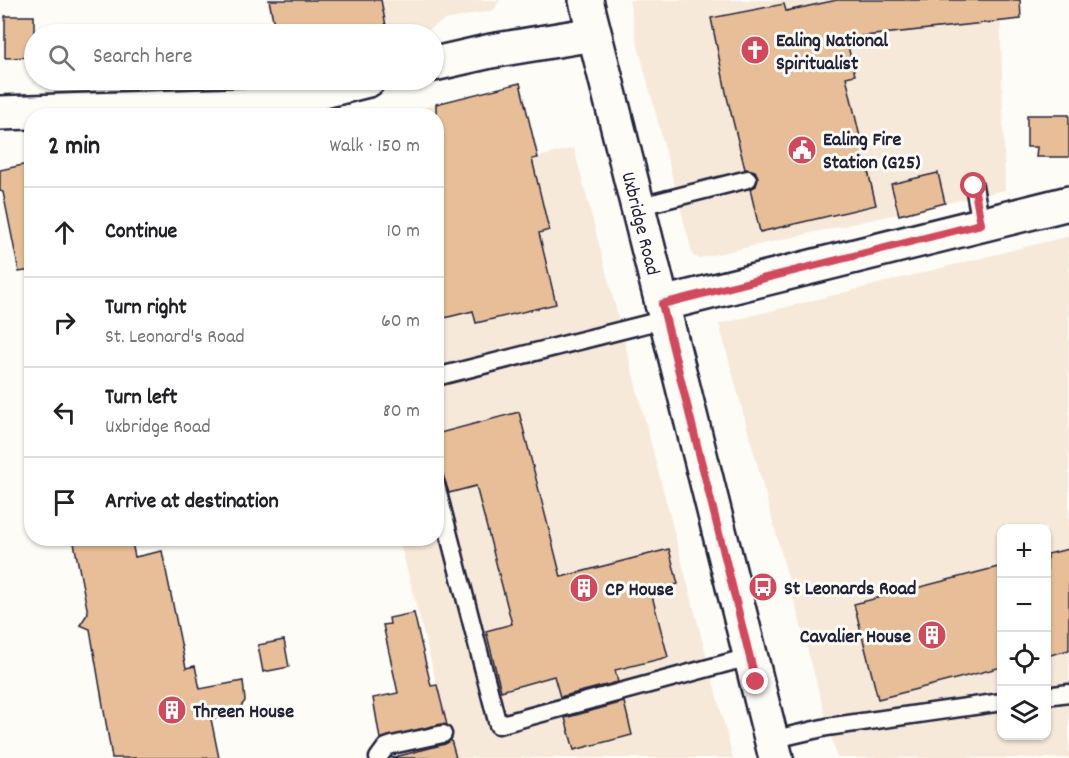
<!DOCTYPE html>
<html lang="en">
<head>
<meta charset="utf-8">
<style>
  :root { --surface:#fff; --page:#f6f6f6; --text:#202124; --muted:#757577; --line:#e0e0e0 }
  body { margin:0; font-family:Dekko,sans-serif; background:var(--page); color:var(--text) }
  .controls { position:absolute; right:18px; bottom:18px; display:grid; overflow:hidden; border-radius:12px; box-shadow:0 2px 4px #0004 }
  .controls button { width:54px; height:54px; display:grid; place-items:center; padding:0; border:0; border-bottom:2px solid var(--line); background:var(--surface); color:var(--text); font:30px sans-serif }
  .stop { position:absolute; width:18px; height:18px; margin:-14px; border:4px solid #d1495b; border-radius:50%; background:#fff }
  .stop.end { background:#d1495b; border-color:#fff; box-shadow:0 2px 6px #0008 }
  .list { margin:0; padding:0; list-style:none }
  h2 { display:flex; justify-content:space-between; align-items:center; height:78px; margin:0; padding:0 24px; font-size:26px }
  h2 small { font-size:20px; font-weight:400; color:var(--muted) }
  .list li { display:grid; grid-template-columns:39px 1fr auto; gap:18px; align-items:center; box-sizing:border-box; height:90px; padding:0 24px; border-top:2px solid var(--line) }
  .list b { display:block; font-size:22px; white-space:nowrap }
  .list p { margin:0; font-size:20px; white-space:nowrap; color:var(--muted) }
  .list em { font-size:20px; font-style:normal; color:var(--muted) }
  .icon { flex:none; width:33px; height:33px; fill:none; stroke:currentColor; stroke-width:2; stroke-linecap:round; stroke-linejoin:round }
  .map { position:relative; flex:none; width:1069px; height:758px; overflow:hidden }
  .search { position:absolute; background:var(--surface); box-shadow:0 2px 4px #0004; left:24px; top:24px; width:420px; height:66px; display:flex; align-items:center; gap:15px; box-sizing:border-box; padding:0 21px; border-radius:33px; color:var(--muted); font-size:22px }
  .panel { position:absolute; background:var(--surface); box-shadow:0 2px 4px #0004; left:24px; top:108px; width:420px; height:438px; border-radius:24px }
  .map>svg:first-child { display:block }
</style>
</head>
<body>
<div class="map">
<svg width="1069" height="758" viewBox="0 0 1069 758">
  <rect width="100%" height="100%" fill="#fdfcf7"/>
  <filter id="ink" filterUnits="userSpaceOnUse"><feTurbulence type="fractalNoise" baseFrequency=".0167" numOctaves="2"/><feDisplacementMap in="SourceGraphic" scale="12" xChannelSelector="R" yChannelSelector="G"/><feConvolveMatrix kernelMatrix="1 2 1 2 8 2 1 2 1" color-interpolation-filters="sRGB"/></filter>
  <g filter="url(#ink)">
    <g fill="#f6e9da" fill-rule="evenodd">
      <path d="M267 0H500L494 10 445 20 422 34H274Z"/>
      <path d="M629 0H1000L1005 190 699 258 693 256 637 42Z"/>
      <path d="M520 83 538 157 574 148 733 758H456L399 539 436 538V116H390Z"/>
      <path d="M1069 236V758H837L719 324ZM1002 528H1046V736H1002Z"/>
    </g>
    <g fill="#e7be97" stroke="#22223b" stroke-width="1.5">
      <path d="M269 0H381L387 31 368 34H276Z"/>
      <path d="M837 0H1020L1021 19 846 38 855 75 846 77 876 205 760 232 750 189 756 186 758 177 755 171 745 169 727 97 711 18 784 4 786 11Z"/>
      <path d="M5 16H34V57L5 58Z"/>
      <path d="M520 83 538 158 532 159 549 230 539 233 556 304 476 323 473 311 436 320V104Z"/>
      <path d="M1027 115H1069V157H1036L1037 147H1027Z"/>
      <path d="M32 163V270L19 272 3 192 0 191V170Z"/>
      <path d="M938 173 945 203 899 215 891 184Z"/>
      <path d="M519 412 561 577 669 549 678 584 651 592 668 657 615 670 618 682 560 697 554 676 501 691 486 631 512 624 476 486 449 493 436 453V434Z"/>
      <path d="M73 538H131L135 557 162 551 186 668 195 666 200 689 243 681 245 701 235 714 211 719 219 758H112L90 629 80 625 88 613Z"/>
      <path d="M1069 549V650L1047 656V554Z"/>
      <path d="M1002 566V667L878 699 854 604Z"/>
      <path d="M414 613 431 686 437 685 447 725 441 724 380 739 373 698 398 693 383 625 390 624 389 618Z"/>
      <path d="M284 640 289 667 263 672 258 645Z"/>
      <path d="M624 702 632 735 574 750 565 718Z"/>
      <path d="M451 740 456 758H391L445 744Z"/>
    </g>
    <g fill="none" stroke-linecap="round" stroke-linejoin="round">
      <g stroke="#22223b" stroke-width="21">
        <g id="lane">
          <path d="M974 186 981 224"/>
          <path d="M637 207 748 179"/>
          <path d="M436 377 666 319"/>
          <path d="M436 485 498 725 749 657"/>
          <path d="M1046 696 1069 693"/>
          <path d="M771 740 827 727 1002 702"/>
          <path d="M378 758 386 747 392 745 443 734"/>
        </g>
      </g>
      <g stroke="#22223b" stroke-width="38">
        <g id="street">
          <path d="M434 64 491 51 594 34"/>
          <path d="M0 113 272 104 368 80"/>
        </g>
      </g>
      <g stroke="#22223b" stroke-width="38">
        <path id="secondary" d="M662 304 1069 203"/>
      </g>
      <g stroke="#22223b" stroke-width="38">
        <g id="primary">
          <path id="s1" d="M586 0 776 758"/>
        </g>
      </g>
      <use href="#lane" stroke="#fdfcf7" stroke-width="16"/>
      <use href="#street" stroke="#fdfcf7" stroke-width="33"/>
      <use href="#secondary" stroke="#fdfcf7" stroke-width="33"/>
      <use href="#primary" stroke="#fdfcf7" stroke-width="33"/>
    </g>
  </g>
  <g fill="none" stroke-linecap="round" stroke-linejoin="round" filter="url(#ink)">
    <path stroke="#d1495b" stroke-width="8" d="M756 682 662 304 981 224 974 186"/>
  </g>
  <defs>
    <g id="church-disc" transform="scale(1.5)"><circle r="9.5" fill="#d1495b" stroke="#fdfcf7"/><path d="M-1.2-6h2.4v3.5h3.3v2.4h-3.3V6h-2.4V-.1h-3.3v-2.4h3.3Z" fill="#fff"/></g>
    <g id="civic-disc" transform="scale(1.5)"><circle r="9.5" fill="#d1495b" stroke="#fdfcf7"/><path d="M-.6-6.5H3V-4.5H.6V-3L4-1V1h2V6H-6V1h2V-1L-.6-3ZM-1.2 2.5V6h2.4V2.5Z" fill="#fff"/></g>
    <g id="bus-disc" transform="scale(1.5)"><circle r="9.5" fill="#d1495b" stroke="#fdfcf7"/><path d="M-5-6H5V4H4V6H2V4H-2V6H-4V4H-5ZM-3.5-4V0h7V-4ZM-3.5 1.2v1.5H-2V1.2ZM2 1.2v1.5H3.5V1.2Z" fill="#fff"/></g>
    <g id="building-disc" transform="scale(1.5)"><circle r="9.5" fill="#d1495b" stroke="#fdfcf7"/><path d="M-4-6H4V6H1V3H-1V6H-4ZM-2.5-4.3h1.7v1.8h-1.7ZM.8-4.3h1.7v1.8H.8ZM-2.5-1h1.7V.8h-1.7ZM.8-1h1.7V.8H.8Z" fill="#fff"/></g>
  </defs>
  <g fill-rule="evenodd">
    <use href="#church-disc" x="755" y="50"/>
    <use href="#civic-disc" x="802" y="150"/>
    <use href="#bus-disc" x="763" y="587"/>
    <use href="#building-disc" x="584" y="588"/>
    <use href="#building-disc" x="932" y="635"/>
    <use href="#building-disc" x="172" y="710"/>
  </g>
  <g text-anchor="middle" stroke-width="6" stroke-linejoin="round" paint-order="stroke">
    <g font-size="20" font-weight="bold" fill="#22223b" stroke="#fdfcf7" text-anchor="start">
      <text x="776" y="46">Ealing National<tspan x="776" dy="23">Spiritualist</tspan></text>
      <text x="823" y="145">Ealing Fire<tspan x="823" dy="23">Station (G25)</tspan></text>
      <text x="784" y="594">St Leonards Road</text>
      <text x="605" y="595">CP House</text>
      <text x="911" y="642" text-anchor="end">Cavalier House</text>
      <text x="193" y="717">Threen House</text>
    </g>
    <g font-size="20" fill="#22223b" stroke="#fdfcf7">
      <text dy="7" stroke="none"><textPath href="#s1" startOffset="230">Uxbridge Road</textPath></text>
    </g>
  </g>
</svg>
<div class="controls">
<button>+</button>
<button>−</button>
<button><svg class="icon" aria-label="locate" viewBox="0 0 24 24"><circle cx="12" cy="12" r="6"/><path d="M12 2v4M12 18v4M2 12h4M18 12h4"/></svg></button>
<button><svg class="icon" aria-label="layers" viewBox="0 0 24 24"><path d="M12 4l9 5-9 5-9-5zM3 14l9 5 9-5"/></svg></button>
</div>
<div class="stop" style="left:974px;top:186px"></div>
<div class="stop end" style="left:756px;top:682px"></div>
<div class="search"><svg class="icon" aria-label="search" viewBox="0 0 24 24"><circle cx="10" cy="10" r="6"/><path d="M15 15l6 6"/></svg>Search here</div>
<section class="panel">
<h2>2 min<small>Walk · 150 m</small></h2>
<ul class="list">
<li><svg class="icon" aria-label="ahead" viewBox="0 0 24 24"><path d="M12 20V5M6 11l6-6 6 6"/></svg><div><b>Continue</b></div><em>10 m</em></li>
<li><svg class="icon" aria-label="right" viewBox="0 0 24 24"><path d="M7 20v-9h11M14 6l5 5-5 5"/></svg><div><b>Turn right</b><p>St. Leonard's Road</p></div><em>60 m</em></li>
<li><svg class="icon" aria-label="left" viewBox="0 0 24 24"><path d="M17 20v-9H6M10 6l-5 5 5 5"/></svg><div><b>Turn left</b><p>Uxbridge Road</p></div><em>80 m</em></li>
<li><svg class="icon" aria-label="arrive" viewBox="0 0 24 24"><path d="M6 21V4h12l-3 4 3 4H6"/></svg><div><b>Arrive at destination</b></div></li>
</ul>
</section>
</div>
</body>
</html>
